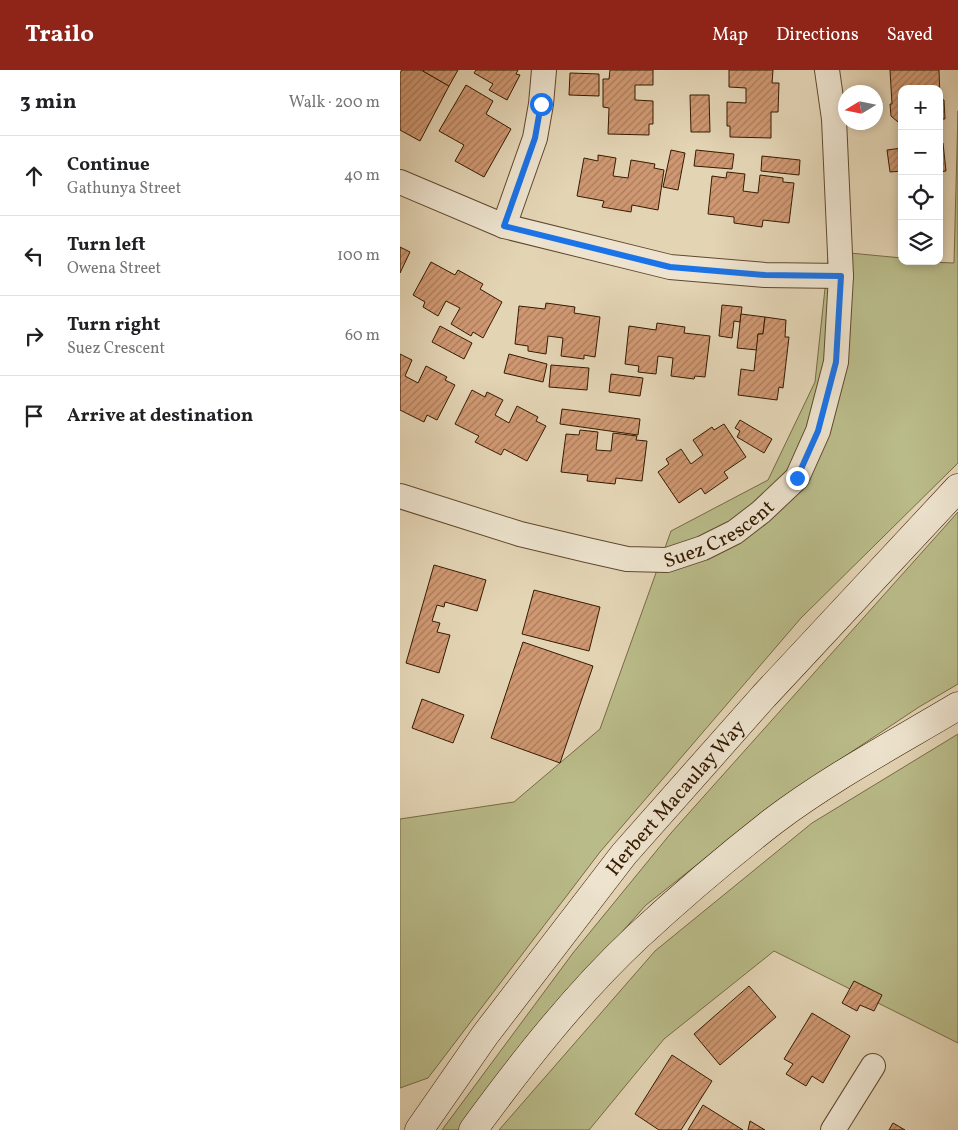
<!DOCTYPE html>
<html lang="en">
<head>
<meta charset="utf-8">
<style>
  :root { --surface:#fff; --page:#f6f6f6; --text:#202124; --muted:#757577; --line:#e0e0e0; --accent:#8f2418 }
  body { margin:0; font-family:Vollkorn,serif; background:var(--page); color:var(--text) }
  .controls { position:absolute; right:15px; top:15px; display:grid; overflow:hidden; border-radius:10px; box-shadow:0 2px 8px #0003 }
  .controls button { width:45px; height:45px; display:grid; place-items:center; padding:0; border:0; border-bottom:1px solid var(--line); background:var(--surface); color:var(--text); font:25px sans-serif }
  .compass { position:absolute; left:438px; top:15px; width:45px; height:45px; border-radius:50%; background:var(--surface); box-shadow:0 2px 8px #0003; rotate:260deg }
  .stop { position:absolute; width:15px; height:15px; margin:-11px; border:4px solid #1a73e8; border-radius:50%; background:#fff }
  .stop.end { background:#1a73e8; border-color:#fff; box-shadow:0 1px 5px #0008 }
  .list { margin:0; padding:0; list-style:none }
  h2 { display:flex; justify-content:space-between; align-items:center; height:65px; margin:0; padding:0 20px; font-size:21px }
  h2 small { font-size:16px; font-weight:400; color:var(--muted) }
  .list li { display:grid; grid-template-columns:32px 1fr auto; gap:15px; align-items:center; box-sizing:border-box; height:80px; padding:0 20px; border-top:1px solid var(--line) }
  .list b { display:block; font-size:19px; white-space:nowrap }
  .list p { margin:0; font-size:16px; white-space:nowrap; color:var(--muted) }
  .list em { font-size:16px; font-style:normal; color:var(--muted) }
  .icon { flex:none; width:28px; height:28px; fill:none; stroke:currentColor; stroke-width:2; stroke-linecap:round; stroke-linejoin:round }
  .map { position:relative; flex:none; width:558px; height:1060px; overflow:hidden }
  header { display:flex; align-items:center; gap:30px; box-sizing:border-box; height:70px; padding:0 25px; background:var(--accent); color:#fff }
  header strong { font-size:24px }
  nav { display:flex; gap:28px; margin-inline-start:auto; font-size:18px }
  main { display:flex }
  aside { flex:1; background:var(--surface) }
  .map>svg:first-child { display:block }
</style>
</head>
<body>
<header>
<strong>Trailo</strong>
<nav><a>Map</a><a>Directions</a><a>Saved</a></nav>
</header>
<main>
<aside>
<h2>3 min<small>Walk · 200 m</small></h2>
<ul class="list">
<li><svg class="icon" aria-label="ahead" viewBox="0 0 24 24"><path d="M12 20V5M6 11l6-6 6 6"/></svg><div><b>Continue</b><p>Gathunya Street</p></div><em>40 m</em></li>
<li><svg class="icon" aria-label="left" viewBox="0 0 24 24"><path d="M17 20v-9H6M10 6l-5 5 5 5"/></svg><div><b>Turn left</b><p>Owena Street</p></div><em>100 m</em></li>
<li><svg class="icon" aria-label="right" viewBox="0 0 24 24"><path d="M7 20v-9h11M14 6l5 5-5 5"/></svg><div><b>Turn right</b><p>Suez Crescent</p></div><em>60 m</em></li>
<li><svg class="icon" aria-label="arrive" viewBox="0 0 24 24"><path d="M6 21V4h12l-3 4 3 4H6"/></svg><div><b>Arrive at destination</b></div></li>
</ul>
</aside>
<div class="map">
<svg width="558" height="1060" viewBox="0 0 558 1060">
  <defs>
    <pattern id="building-hatch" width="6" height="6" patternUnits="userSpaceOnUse" patternTransform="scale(1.25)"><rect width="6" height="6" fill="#cf9872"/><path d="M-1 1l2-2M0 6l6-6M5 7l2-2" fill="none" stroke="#a97b5b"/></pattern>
  </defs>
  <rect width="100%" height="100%" fill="#e3d4b4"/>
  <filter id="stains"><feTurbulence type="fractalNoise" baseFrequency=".004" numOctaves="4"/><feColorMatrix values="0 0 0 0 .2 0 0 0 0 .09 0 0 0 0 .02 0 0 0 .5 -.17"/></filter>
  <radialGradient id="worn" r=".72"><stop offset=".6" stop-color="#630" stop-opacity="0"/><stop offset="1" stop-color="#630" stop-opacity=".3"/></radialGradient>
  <g fill="#b9bb89" stroke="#786a45">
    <path d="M558 41V393L401 548 200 782 28 1008 0 1018V749L114 732 200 659 271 461 368 410 415 312 429 181 502 188V191L554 193Z"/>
    <path d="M558 442V614L519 637 379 730 246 835 164 927 65 1060H42L173 883 271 763Z"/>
    <path d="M558 664V973L374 881 264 969 189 1060H99L255 881 412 753Z"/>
  </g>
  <g fill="url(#building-hatch)" stroke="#361a01">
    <path d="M2 0H21L49 16 20 71 0 60V3Z"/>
    <path d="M24 0H58L49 16 23 1Z"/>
    <path d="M76 0H118L116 4 120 5 107 30 89 20 93 14 74 3Z"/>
    <path d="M210 0H253V15H235V30L253 31V54H249V65L208 64 209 38 203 37V9H209Z"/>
    <path d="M329 0H373L372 13H379L378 42H371V68L330 67V56H327V32L346 33V18L329 17Z"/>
    <path d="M490 0H539L540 29 544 30 545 49H539V19H502V52H498L491 46 490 34H492Z"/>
    <path d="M170 3 199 4V26L169 25Z"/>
    <path d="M66 15 93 31 86 44 111 59 84 107 55 91 64 75 39 61Z"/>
    <path d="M290 25H309L310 62H291Z"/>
    <path d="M543 73 546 101 539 102V74Z"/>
    <path d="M502 78V101L490 102 487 80Z"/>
    <path d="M271 80 285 83 278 120 263 117Z"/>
    <path d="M296 80 334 84 332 99 294 96Z"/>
    <path d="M198 85 216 88 213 106 228 108 231 90 255 94 254 98 264 100 258 140 232 135 231 142 202 137 204 131 177 126 184 88 198 91Z"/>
    <path d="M362 86 400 90 399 105 361 101Z"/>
    <path d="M327 102 345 104 343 121 358 123 360 105 383 108V112L394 113 389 153 363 150 362 157 334 153V147L308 144 312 106 326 108Z"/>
    <path d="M0 177 10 182 0 203Z"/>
    <path d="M31 192 55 205 58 200 83 214 80 219 102 232 83 268 73 262 71 266 51 254 60 238 46 231 38 246 23 237 25 232 13 225Z"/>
    <path d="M146 233 175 237 174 243 200 247 195 287 184 285V289L161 286 163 268 148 266 146 284 128 281V276L115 274 119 236 145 239Z"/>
    <path d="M322 235 342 237 340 252 334 251 332 268 319 266Z"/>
    <path d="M341 244 365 247 363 264H358L357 280 337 278Z"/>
    <path d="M365 247 386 250 385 267H389L383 318 379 317 377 330 338 325 341 299 354 301 358 264H363Z"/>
    <path d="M257 253 285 257 284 263 310 266 305 307 295 306 294 309 271 306 273 288 258 286 256 304 238 302 239 296 225 294 229 256 256 260Z"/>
    <path d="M40 256 72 273 64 289 32 272Z"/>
    <path d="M0 284 12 290 5 306 18 313 26 296 47 307 45 310 55 315 37 350 27 345 24 352 0 340Z"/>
    <path d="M109 284 147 294 143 312 104 303Z"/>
    <path d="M151 295 189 298 187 320 149 317Z"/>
    <path d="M211 304 243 308 240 326 209 322Z"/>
    <path d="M72 320 85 327 87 322 103 330 95 345 109 353 117 336 138 347 136 351 146 356 127 391 104 379 101 385 75 372 79 366 55 354Z"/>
    <path d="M162 339 240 349 238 365 160 354Z"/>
    <path d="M340 350 372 369 364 383 337 367 340 361 335 358Z"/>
    <path d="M324 354 346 387 324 402 328 408 305 424 301 418 279 433 258 402 269 394 266 389 281 379 291 394 303 385 293 370 312 357 314 360Z"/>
    <path d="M180 360 198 362 196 380 211 381 213 363 237 366 236 370 247 371 242 411 216 408 215 414 187 411 188 405 161 402 166 364 179 365Z"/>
    <path d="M34 495 86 510 77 541 45 532 44 537 37 535 32 551 40 553 37 562 50 565 39 603 6 593Z"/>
    <path d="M134 520 200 537 189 581 122 564Z"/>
    <path d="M123 572 193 596 160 693 91 668Z"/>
    <path d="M22 629 64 645 53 673 12 658Z"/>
    <path d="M454 911 482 925 474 941 460 935 457 941 442 933Z"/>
    <path d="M349 916 376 947 320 995 294 964Z"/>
    <path d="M412 943 450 966 423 1013 412 1006 406 1016 386 1004 393 994 384 989Z"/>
    <path d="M272 985 312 1011 281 1060H259L235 1044Z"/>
    <path d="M303 1035 343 1060H288Z"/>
    <path d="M350 1051 365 1060H348Z"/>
    <path d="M493 1053 505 1060H489Z"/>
  </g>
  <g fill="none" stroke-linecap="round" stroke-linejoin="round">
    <g stroke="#61482e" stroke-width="26">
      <g id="street">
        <path d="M0 112 104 156 270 197 365 205 441 206"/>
        <path d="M104 156 135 68 141 34 144 0"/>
        <path id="s1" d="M0 426 120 464 187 480 227 489 267 490 303 478 335 462 361 442 397 408 418 361 436 292 441 206 434 49 427 0"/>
        <path d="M433 1060 473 996"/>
      </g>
    </g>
    <g stroke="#361a01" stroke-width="29">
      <g id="secondary">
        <path id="s2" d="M19 1060 85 965 224 784 364 626 558 418"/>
        <path d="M73 1060C122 993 176 924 237 867 280 827 326 788 372 752 430 708 496 673 558 636"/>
      </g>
    </g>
    <use href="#street" stroke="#ede3ce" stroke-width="24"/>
    <use href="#secondary" stroke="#ede3ce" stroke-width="28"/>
  </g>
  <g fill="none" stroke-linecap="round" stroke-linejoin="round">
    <path stroke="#1a73e8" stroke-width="6" d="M141 34 135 68 104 156 270 197 365 205 441 206 436 292 418 361 397 408"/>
  </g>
  <g text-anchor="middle" stroke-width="4" stroke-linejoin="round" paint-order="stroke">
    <g font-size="20" fill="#361a01" stroke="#ede3ce">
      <text dy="7" stroke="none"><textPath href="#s1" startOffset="334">Suez Crescent</textPath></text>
      <text dy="7" stroke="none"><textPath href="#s2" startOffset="420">Herbert Macaulay Way</textPath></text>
    </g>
  </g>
  <rect width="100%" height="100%" filter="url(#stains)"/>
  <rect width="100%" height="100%" fill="url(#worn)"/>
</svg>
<div class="controls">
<button>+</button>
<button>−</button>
<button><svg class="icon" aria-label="locate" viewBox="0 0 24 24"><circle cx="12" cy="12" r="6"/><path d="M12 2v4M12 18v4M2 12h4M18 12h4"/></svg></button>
<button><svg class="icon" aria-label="layers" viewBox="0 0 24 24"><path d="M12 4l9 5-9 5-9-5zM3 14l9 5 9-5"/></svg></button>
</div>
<svg class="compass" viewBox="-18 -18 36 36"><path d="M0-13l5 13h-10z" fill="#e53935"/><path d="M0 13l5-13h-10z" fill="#757577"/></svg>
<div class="stop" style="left:141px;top:34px"></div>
<div class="stop end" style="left:397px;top:408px"></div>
</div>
</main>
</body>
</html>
